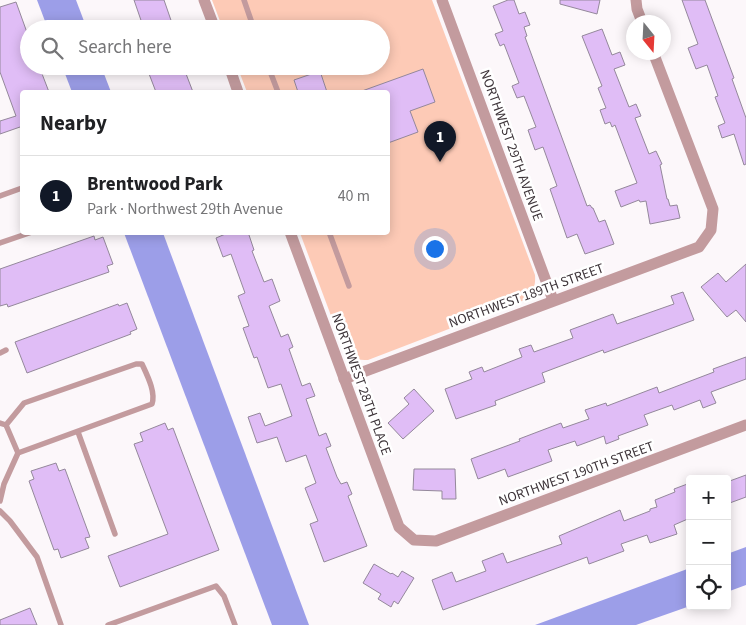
<!DOCTYPE html>
<html lang="en">
<head>
<meta charset="utf-8">
<style>
  :root { --surface:#fff; --page:#f6f6f6; --text:#202124; --muted:#757577; --line:#e0e0e0; --accent:#111827 }
  body { margin:0; font-family:"Source Sans 3",sans-serif; background:var(--page); color:var(--text) }
  .controls { position:absolute; right:15px; bottom:15px; display:grid; overflow:hidden; border-radius:5px; box-shadow:0 2px 12px #0003 }
  .controls button { width:45px; height:45px; display:grid; place-items:center; padding:0; border:0; border-bottom:1px solid var(--line); background:var(--surface); color:var(--text); font:25px sans-serif }
  .compass { position:absolute; left:626px; top:15px; width:45px; height:45px; border-radius:50%; background:var(--surface); box-shadow:0 2px 12px #0003; rotate:162deg }
  .you { position:absolute; left:434px; top:248px; width:18px; height:18px; margin:-12px; border:4px solid #fff; border-radius:50%; background:#1a73e8; box-shadow:0 0 0 8px #1a73e833 }
  .badge { display:grid; place-items:center; width:32px; height:32px; border-radius:50%; background:var(--accent); color:#fff; font-size:16px; font-weight:700 }
  .pin { position:absolute; translate:-50% -41px; filter:drop-shadow(0 1px 2px #0008) }
  .pin::after { content:''; position:absolute; top:26px; width:18px; height:15px; background:inherit; clip-path:polygon(0 0,100% 0,50% 100%) }
  .list { margin:0; padding:0; list-style:none }
  h2 { display:flex; justify-content:space-between; align-items:center; height:65px; margin:0; padding:0 20px; font-size:21px }
  h2 small { font-size:16px; font-weight:400; color:var(--muted) }
  .list li { display:grid; grid-template-columns:32px 1fr auto; gap:15px; align-items:center; box-sizing:border-box; height:80px; padding:0 20px; border-top:1px solid var(--line) }
  .list b { display:block; font-size:19px; white-space:nowrap }
  .list p { margin:0; font-size:16px; white-space:nowrap; color:var(--muted) }
  .list em { font-size:16px; font-style:normal; color:var(--muted) }
  .icon { flex:none; width:28px; height:28px; fill:none; stroke:currentColor; stroke-width:2; stroke-linecap:round; stroke-linejoin:round }
  .map { position:relative; flex:none; width:746px; height:625px; overflow:hidden }
  .search { position:absolute; background:var(--surface); box-shadow:0 2px 12px #0003; left:20px; top:20px; width:370px; height:55px; display:flex; align-items:center; gap:12px; box-sizing:border-box; padding:0 18px; border-radius:28px; color:var(--muted); font-size:19px }
  .panel { position:absolute; background:var(--surface); box-shadow:0 2px 12px #0003; left:20px; top:90px; width:370px; height:145px; border-radius:5px }
  .map>svg:first-child { display:block }
</style>
</head>
<body>
<div class="map">
<svg width="746" height="625" viewBox="0 0 746 625">
  <rect width="100%" height="100%" fill="#fcf7fa"/>
  <path fill="#fdcab6" d="M212 0H432L535 275C536 288 532 293 522 301L368 360C358 360 352 359 345 353L300 233 388 232V92H247L237 66H381V29H223Z"/>
  <g fill="#9c9ee8">
    <path d="M37 0H76L87 29H48Z"/>
    <path d="M62 66H101L111 92H72Z"/>
    <path d="M124 233H163L309 625H272Z"/>
    <path d="M746 547V585L727 592V554Z"/>
    <path d="M690 568V606L636 625H535Z"/>
  </g>
  <g fill="#e0bdf6" stroke="#94889b">
    <path d="M134 0H164L174 29H144Z"/>
    <path d="M508 0H514L519 14 525 12 530 25 524 27 527 36 525 37 587 206 590 205 592 208H593L599 222 605 220 614 244 585 254 577 234 567 238 550 189 557 186 543 147 535 150 528 130 536 127 524 96 517 98 512 86 519 83 504 44 500 46 495 34 503 31 493 6Z"/>
    <path d="M560 0H600L597 14 560 4Z"/>
    <path d="M682 0H705L734 78 732 79 746 118V164L744 165 734 134 722 138 718 126 725 123 715 97 718 96 707 65 696 69 688 48 698 44Z"/>
    <path d="M16 2 29 38V66H39L49 92H22V130L20 127 0 134V121L16 116 0 72V7Z"/>
    <path d="M602 29 612 55 620 52 625 65 614 69 629 107 636 104 641 116 635 118 649 154 656 151 662 164 660 165 667 199H668L670 206 677 205 680 218 650 224 646 201 640 202 639 200 621 207 615 191 637 183 615 125 612 127 610 122 605 124 600 110 606 108 598 88 602 86 582 36Z"/>
    <path d="M146 66H183L193 92H156Z"/>
    <path d="M423 69 435 102 410 111 418 132 388 143V92H362V91Z"/>
    <path d="M320 71 327 92H298L294 80Z"/>
    <path d="M230 232H248L254 250 252 251 264 282 272 279 280 301 269 306 281 337 288 334 293 347 289 349 302 386 310 383 315 396 306 399 319 436 326 433 331 446 326 448 337 477 341 484 347 482 352 494 348 496 367 546 324 562 310 524 318 521 305 488 316 483 306 455 286 462 277 437 257 443 248 417 260 413 265 426 292 416 281 384 268 388 257 357 254 358 243 328 249 326 238 296 245 293 231 254 223 257 216 238Z"/>
    <path d="M94 236 95 240 103 237 113 264 107 266 109 272 8 307 7 304 0 306V269Z"/>
    <path d="M746 264V322L736 310 727 317 701 287 718 273 726 282Z"/>
    <path d="M683 292 694 320 604 353 603 350 542 373 545 382 495 401 496 405 456 419 445 389 472 379 469 372 482 367 484 372 522 357 519 349 531 345 534 352 573 338 570 330 613 314 617 324 674 304 671 296Z"/>
    <path d="M127 303 137 329 130 332 131 334 27 373 15 342 118 304 119 306Z"/>
    <path d="M746 357V379L711 392 716 403 703 408 700 400 674 410 672 405 644 415 648 425 618 436 619 439 606 444 604 436 577 446 575 441 548 450 552 461 508 477 505 469 478 479 471 459 520 441 519 439 561 423 563 428 589 419 585 410 606 403 607 406 657 387 659 393 714 372 713 369Z"/>
    <path d="M414 389 434 411 403 439 388 423 409 404 404 398Z"/>
    <path d="M165 423 168 430 173 428 219 550 120 587 108 556 168 534 134 444 143 441 140 433Z"/>
    <path d="M56 463 59 471 65 469 90 537 85 538 89 548 61 558 58 549 54 550 29 481 34 479 31 471Z"/>
    <path d="M414 469H455L456 499H442V491L413 490Z"/>
    <path d="M746 475V497L727 504V482Z"/>
    <path d="M690 483V518L674 525 677 534 650 543 647 535 621 544 624 551 589 564 587 557 443 610 432 580 452 572 456 582 486 571 482 561 503 553 507 563 562 544 559 536 620 510 624 521 650 511V509L657 507 655 500 675 492 674 489Z"/>
    <path d="M374 564 391 574 392 573 398 577 402 571 414 578 398 604 394 601 391 607 378 599 381 594 363 583Z"/>
    <path d="M30 608 37 625H0V620Z"/>
  </g>
  <g fill="none" stroke-linecap="round" stroke-linejoin="round">
    <g stroke="#c39b9e" stroke-width="5.5">
      <path d="M244 0 254 29"/>
      <path d="M268 66 278 92"/>
      <path d="M0 196 22 188"/>
      <path d="M329 232 349 286"/>
      <path d="M0 243 32 232"/>
      <path d="M0 353 6 350"/>
      <path d="M0 423 6 425 18 453 4 484 0 501"/>
      <path d="M6 425 24 403 136 364H142C147 375 156 392 152 404L18 453"/>
      <path d="M78 432 115 534"/>
      <path d="M0 511 10 521 37 557 61 625"/>
      <path d="M108 625 216 586 224 596 235 625"/>
    </g>
    <g stroke="#c39b9e" stroke-width="11">
      <path d="M204 0 215 29"/>
      <path d="M442 0 553 300"/>
      <path d="M636 0 637 9 642 22"/>
      <path d="M229 66 238 92"/>
      <path d="M290 232 399 527 414 540 436 541 746 425"/>
      <path d="M344 379 699 247 711 230 713 209 653 52"/>
    </g>
  </g>
  <g text-anchor="middle" stroke-width="5" stroke-linejoin="round" paint-order="stroke">
    <g font-size="14" fill="#3d3439" stroke="#fff">
      <text transform="translate(512 145) rotate(70)" y="5">NORTHWEST 29TH AVENUE</text>
      <text transform="translate(526 295) rotate(-20)" y="5">NORTHWEST 189TH STREET</text>
      <text transform="translate(362 384) rotate(70)" y="5">NORTHWEST 28TH PLACE</text>
      <text transform="translate(576 473) rotate(-20)" y="5">NORTHWEST 190TH STREET</text>
    </g>
  </g>
</svg>
<div class="controls">
<button>+</button>
<button>−</button>
<button><svg class="icon" aria-label="locate" viewBox="0 0 24 24"><circle cx="12" cy="12" r="6"/><path d="M12 2v4M12 18v4M2 12h4M18 12h4"/></svg></button>
</div>
<svg class="compass" viewBox="-18 -18 36 36"><path d="M0-13l5 13h-10z" fill="#e53935"/><path d="M0 13l5-13h-10z" fill="#757577"/></svg>
<div class="you"></div>
<div class="pin badge" style="left:440px;top:162px">1</div>
<div class="search"><svg class="icon" aria-label="search" viewBox="0 0 24 24"><circle cx="10" cy="10" r="6"/><path d="M15 15l6 6"/></svg>Search here</div>
<section class="panel">
<h2>Nearby<small></small></h2>
<ul class="list">
<li><span class="badge">1</span><div><b>Brentwood Park</b><p>Park · Northwest 29th Avenue</p></div><em>40 m</em></li>
</ul>
</section>
</div>
</body>
</html>
